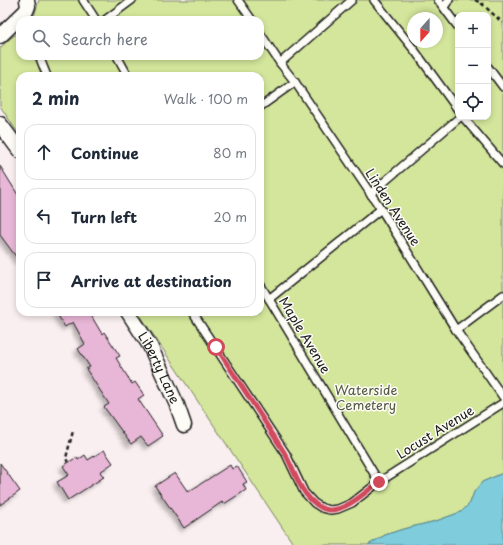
<!DOCTYPE html>
<html lang="en">
<head>
<meta charset="utf-8">
<style>
  :root { --surface:#fff; --page:#f2f2f3; --text:#1f2937; --muted:#747a83; --line:#e0e1e3 }
  body { margin:0; font-family:"Playpen Sans",sans-serif; background:var(--page); color:var(--text) }
  .controls { position:absolute; right:12px; top:12px; display:grid; overflow:hidden; border-radius:8px; box-shadow:0 2px 6px #0003 }
  .controls button { width:36px; height:36px; display:grid; place-items:center; padding:0; border:0; border-bottom:1px solid var(--line); background:var(--surface); color:var(--text); font:20px sans-serif }
  .compass { position:absolute; left:407px; top:12px; width:36px; height:36px; border-radius:50%; background:var(--surface); box-shadow:0 2px 6px #0003; rotate:201deg }
  .stop { position:absolute; width:12px; height:12px; margin:-9px; border:3px solid #d1495b; border-radius:50%; background:#fff }
  .stop.end { background:#d1495b; border-color:#fff; box-shadow:0 1px 4px #0008 }
  .list { margin:0; padding:0; list-style:none }
  h2 { display:flex; justify-content:space-between; align-items:center; height:52px; margin:0; padding:0 16px; font-size:17px }
  h2 small { font-size:13px; font-weight:400; color:var(--muted) }
  .list li { display:grid; grid-template-columns:26px 1fr auto; gap:12px; align-items:center; box-sizing:border-box; height:56px; margin:0 8px 8px; padding:0 8px; border:1px solid var(--line); border-radius:12px }
  .list b { display:block; font-size:15px; white-space:nowrap }
  .list em { font-size:13px; font-style:normal; color:var(--muted) }
  .icon { flex:none; width:22px; height:22px; fill:none; stroke:currentColor; stroke-width:2; stroke-linecap:round; stroke-linejoin:round }
  .map { position:relative; flex:none; width:503px; height:545px; overflow:hidden }
  .search { position:absolute; background:var(--surface); box-shadow:0 2px 6px #0003; left:16px; top:16px; width:248px; height:44px; display:flex; align-items:center; gap:10px; box-sizing:border-box; padding:0 14px; border-radius:12px; color:var(--muted); font-size:15px }
  .panel { position:absolute; background:var(--surface); box-shadow:0 2px 6px #0003; left:16px; top:72px; width:248px; height:244px; border-radius:12px }
  .map>svg:first-child { display:block }
</style>
</head>
<body>
<div class="map">
<svg width="503" height="545" viewBox="0 0 503 545">
  <defs>
    <filter id="shadow"><feDropShadow dx="-3.5" dy="3.5" stdDeviation="2" flood-color="#0004"/></filter>
  </defs>
  <rect width="100%" height="100%" fill="#f9eef0"/>
  <filter id="ink" filterUnits="userSpaceOnUse"><feTurbulence type="fractalNoise" baseFrequency=".025" numOctaves="2"/><feDisplacementMap in="SourceGraphic" scale="8" xChannelSelector="R" yChannelSelector="G"/><feConvolveMatrix kernelMatrix="1 2 1 2 8 2 1 2 1" color-interpolation-filters="sRGB"/></filter>
  <g filter="url(#ink)">
    <path fill="#d3e69b" stroke="#78815c" fill-rule="evenodd" d="M39 0H503V473L482 482 474 492 470 503 461 512 436 521 403 529 385 535 368 545H294L138 312H260V76H20V136L0 106V48L12 37 20 32V56H260V20H33ZM458 15H488V117H458ZM413 18H437V42H413Z"/>
    <path fill="#7eccdc" stroke="#57868f" d="M503 473V545H368L385 535 403 529 436 521 461 512 470 503 474 492 482 482Z"/>
    <g fill="#e8b6d6" stroke="#1c1c1c" filter="url(#shadow)">
      <path d="M0 166 20 198V262L0 235Z"/>
      <path d="M56 312H89L102 334 104 332 120 356 116 358 132 384 135 382 144 395 138 399 163 436 148 446 141 437 131 444 104 407 109 404 86 369 90 367 78 349 85 344 73 322 65 327Z"/>
      <path d="M104 450 113 463 100 472 104 477 68 500 57 482 69 475 63 466 77 457 78 460 85 455 88 460Z"/>
      <path d="M0 463 20 491 0 505Z"/>
      <path d="M230 465 232 469 237 466 247 482 243 484 246 490 224 504 222 502 184 528 155 486 175 473 188 492Z"/>
    </g>
    <g fill="none" stroke-linecap="round" stroke-linejoin="round">
      <g stroke="#1c1c1c" stroke-width="10">
        <g id="lane">
          <path d="M83 0 96 20"/>
          <path d="M238 0 252 20"/>
          <path d="M374 0 415 51 458 110"/>
          <path d="M438 0 458 27"/>
          <path d="M444 7 449 0"/>
          <path d="M105 20 132 0"/>
          <path d="M260 33 280 63 295 82 381 209 456 330 503 397"/>
          <path d="M39 56 47 76"/>
          <path d="M117 56 128 76"/>
          <path d="M280 63 352 0"/>
          <path d="M488 67 503 87"/>
          <path d="M260 107 295 82"/>
          <path d="M463 117 503 164"/>
          <path d="M370 194 460 117"/>
          <path d="M260 284 379 482"/>
          <path d="M269 299 381 209"/>
          <path d="M192 312 286 454 304 492 314 503 322 508 330 510 338 509 352 503 379 482 503 403"/>
          <path d="M456 330 503 295"/>
        </g>
      </g>
      <g stroke="#1c1c1c" stroke-width="17">
        <g id="street">
          <path d="M0 36 26 11 28 6 27 0"/>
          <path d="M0 124 20 151"/>
          <path id="s1" d="M128 312 150 346 177 405 184 425"/>
        </g>
      </g>
      <g stroke="#1c1c1c" stroke-width="2.5" stroke-dasharray="4 3" stroke-linecap="butt">
        <path d="M475 0 481 3 503 23"/>
        <path d="M68 463 66 458 67 454 73 431"/>
      </g>
      <use href="#lane" stroke="#fdfcf7" stroke-width="7"/>
      <use href="#street" stroke="#fdfcf7" stroke-width="14"/>
    </g>
  </g>
  <g fill="none" stroke-linecap="round" stroke-linejoin="round" filter="url(#ink)">
    <path stroke="#d1495b" stroke-width="5" d="M216 347C239 382 262 417 284 452 292 465 296 481 305 493 311 501 319 509 329 510 346 511 367 491 379 482"/>
  </g>
  <g text-anchor="middle" stroke-width="3" stroke-linejoin="round" paint-order="stroke">
    <g font-size="13" fill="#1c1c1c" stroke="#fdfcf7">
      <text transform="translate(393 207) rotate(57)" y="5">Linden Avenue</text>
      <text transform="translate(305 335) rotate(59)" y="5">Maple Avenue</text>
      <text dy="5" stroke="none"><textPath href="#s1" startOffset="64">Liberty Lane</textPath></text>
      <text transform="translate(435 432) rotate(-32)" y="5">Locust Avenue</text>
    </g>
    <g font-size="13" fill="#535942" stroke="#fdfcf7">
      <text x="366" y="395">Waterside<tspan x="366" dy="15">Cemetery</tspan></text>
    </g>
  </g>
</svg>
<div class="controls">
<button>+</button>
<button>−</button>
<button><svg class="icon" aria-label="locate" viewBox="0 0 24 24"><circle cx="12" cy="12" r="6"/><path d="M12 2v4M12 18v4M2 12h4M18 12h4"/></svg></button>
</div>
<svg class="compass" viewBox="-18 -18 36 36"><path d="M0-13l5 13h-10z" fill="#e53935"/><path d="M0 13l5-13h-10z" fill="#747a83"/></svg>
<div class="stop" style="left:216px;top:347px"></div>
<div class="stop end" style="left:379px;top:482px"></div>
<div class="search"><svg class="icon" aria-label="search" viewBox="0 0 24 24"><circle cx="10" cy="10" r="6"/><path d="M15 15l6 6"/></svg>Search here</div>
<section class="panel">
<h2>2 min<small>Walk · 100 m</small></h2>
<ul class="list">
<li><svg class="icon" aria-label="ahead" viewBox="0 0 24 24"><path d="M12 20V5M6 11l6-6 6 6"/></svg><div><b>Continue</b></div><em>80 m</em></li>
<li><svg class="icon" aria-label="left" viewBox="0 0 24 24"><path d="M17 20v-9H6M10 6l-5 5 5 5"/></svg><div><b>Turn left</b></div><em>20 m</em></li>
<li><svg class="icon" aria-label="arrive" viewBox="0 0 24 24"><path d="M6 21V4h12l-3 4 3 4H6"/></svg><div><b>Arrive at destination</b></div></li>
</ul>
</section>
</div>
</body>
</html>
